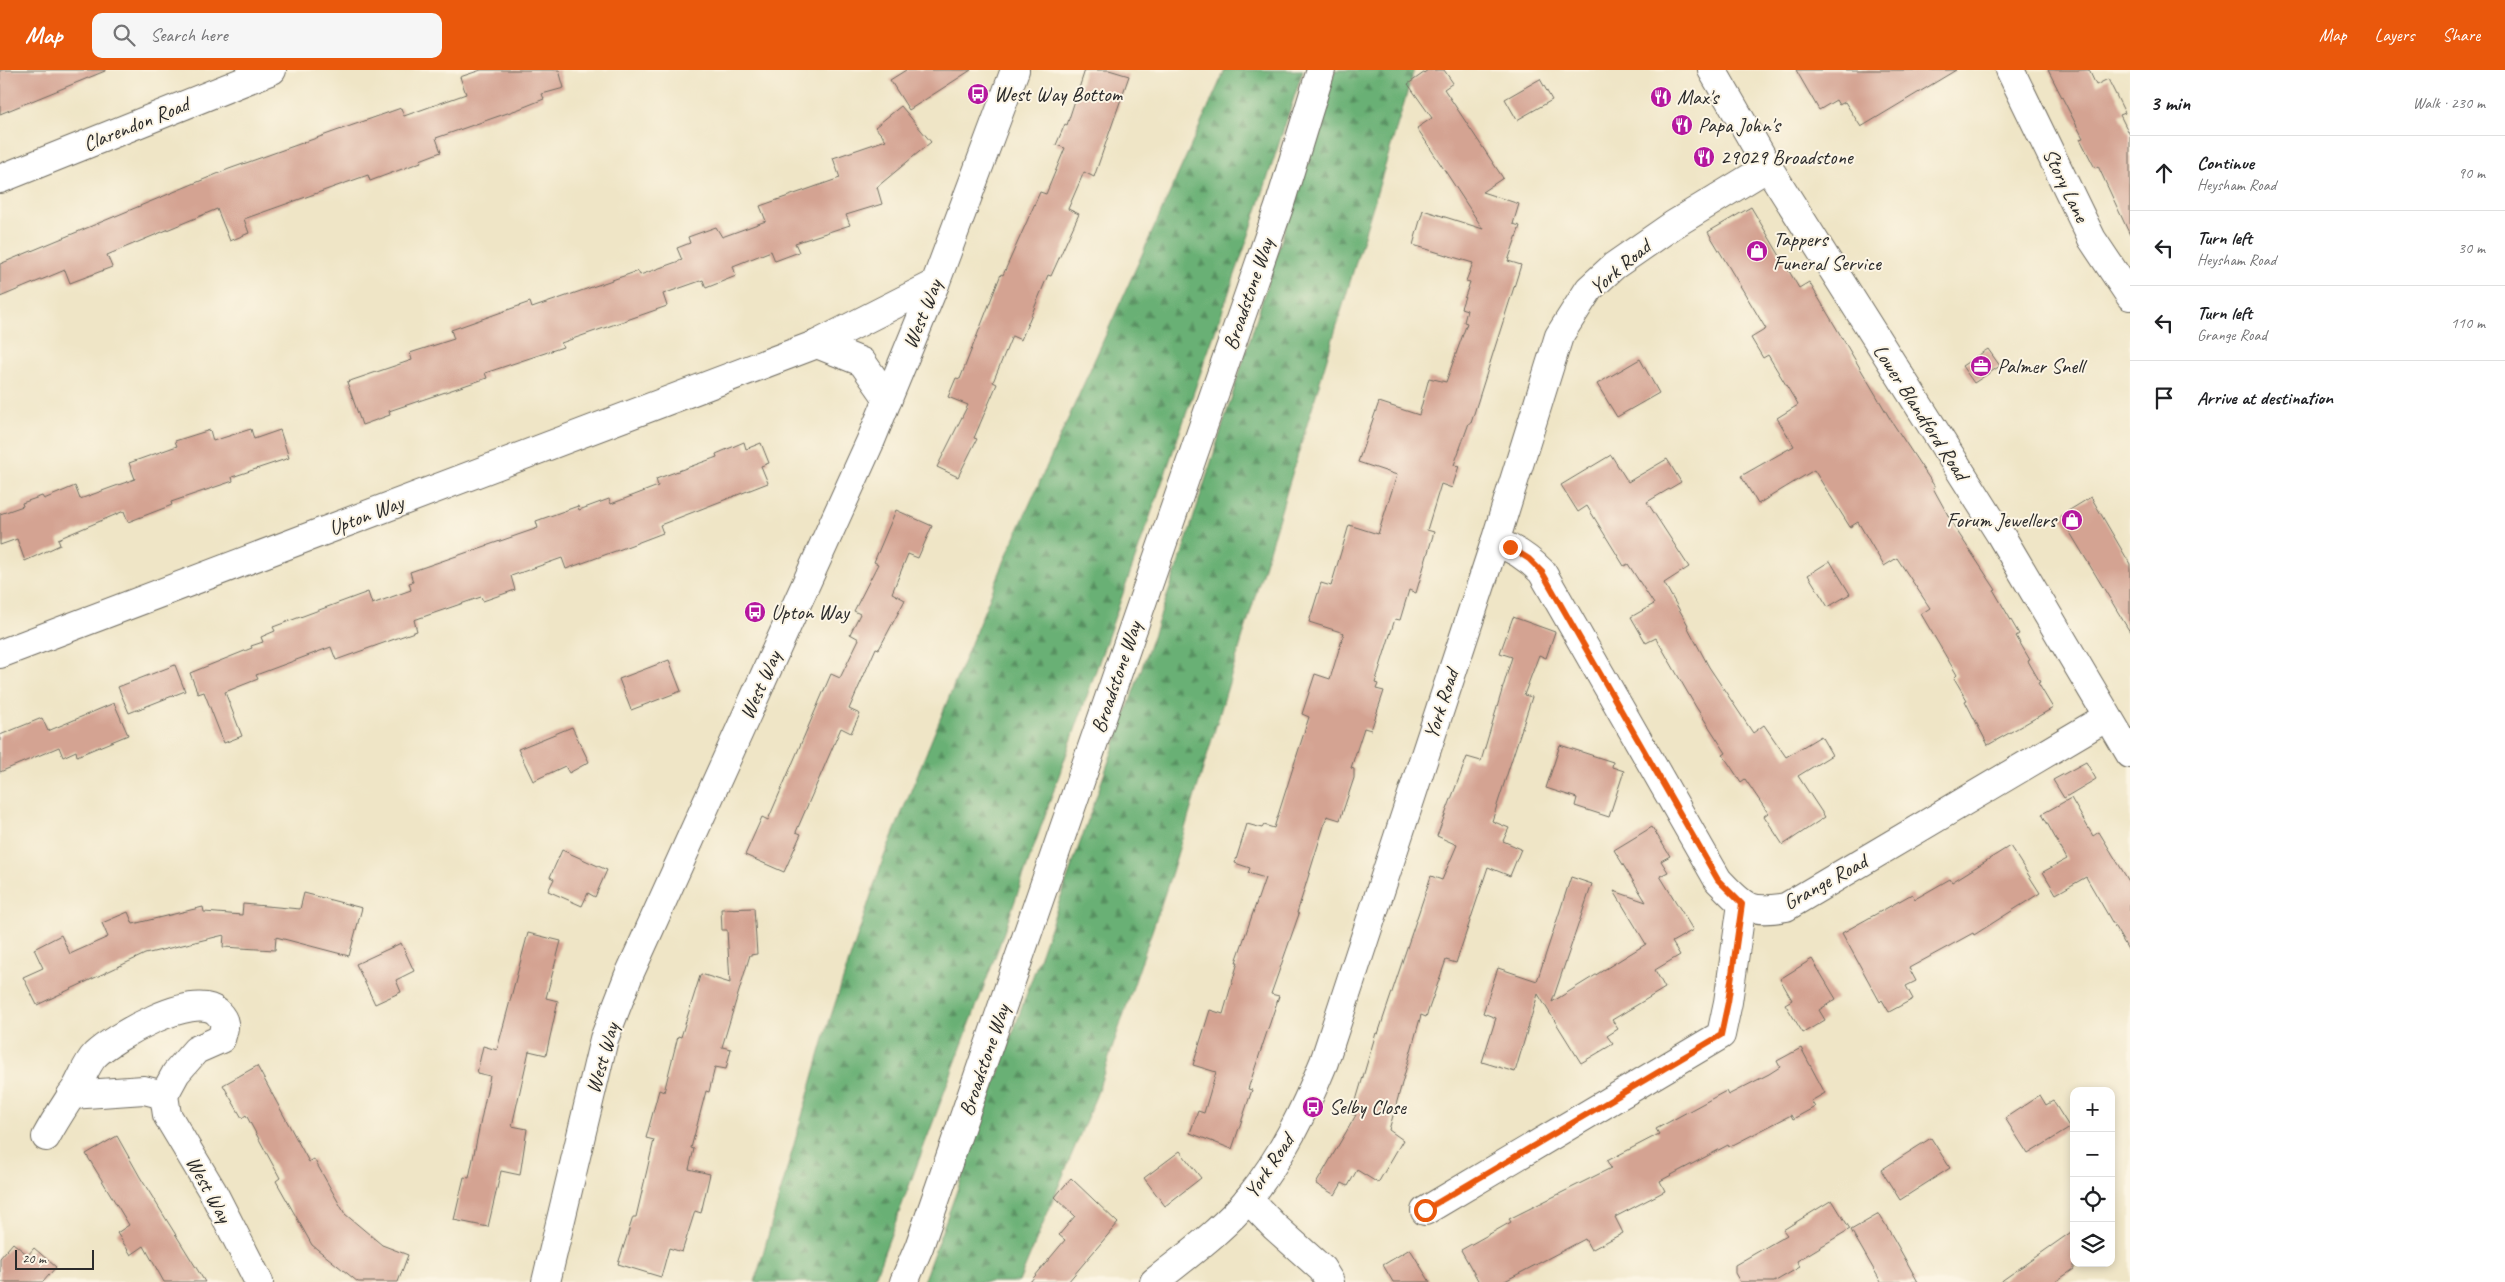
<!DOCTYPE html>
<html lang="en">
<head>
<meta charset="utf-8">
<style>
  :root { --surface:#fff; --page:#f6f6f6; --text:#202124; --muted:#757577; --line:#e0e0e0; --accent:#ea580c }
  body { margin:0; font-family:Caveat,sans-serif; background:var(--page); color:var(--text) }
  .controls { position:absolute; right:15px; bottom:15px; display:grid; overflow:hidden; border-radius:10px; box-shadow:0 2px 8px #0003 }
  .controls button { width:45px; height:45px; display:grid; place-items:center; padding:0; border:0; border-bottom:1px solid var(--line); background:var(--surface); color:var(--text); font:25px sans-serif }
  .scale { position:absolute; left:15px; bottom:12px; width:79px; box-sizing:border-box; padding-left:5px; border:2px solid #2b2b2b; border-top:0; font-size:14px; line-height:18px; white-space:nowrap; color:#2b2b2b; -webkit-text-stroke:4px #fcf5e5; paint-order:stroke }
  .stop { position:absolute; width:15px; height:15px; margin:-11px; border:4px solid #ea580c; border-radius:50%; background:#fff }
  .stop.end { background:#ea580c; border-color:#fff; box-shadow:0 1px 5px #0008 }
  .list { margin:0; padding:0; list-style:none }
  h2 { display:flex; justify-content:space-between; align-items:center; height:65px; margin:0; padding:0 20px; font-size:21px }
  h2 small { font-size:16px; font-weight:400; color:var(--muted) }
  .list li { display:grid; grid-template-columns:32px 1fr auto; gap:15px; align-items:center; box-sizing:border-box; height:75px; padding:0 20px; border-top:1px solid var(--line) }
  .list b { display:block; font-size:19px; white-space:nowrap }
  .list p { margin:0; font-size:16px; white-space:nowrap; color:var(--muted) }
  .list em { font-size:16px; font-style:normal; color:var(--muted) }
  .icon { flex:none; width:28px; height:28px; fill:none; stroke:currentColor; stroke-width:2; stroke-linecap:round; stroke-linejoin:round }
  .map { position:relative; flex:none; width:2130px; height:1212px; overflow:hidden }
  header { display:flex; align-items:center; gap:30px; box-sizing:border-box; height:70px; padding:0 25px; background:var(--accent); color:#fff }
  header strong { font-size:24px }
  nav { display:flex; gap:28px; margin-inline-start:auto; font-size:18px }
  .search { width:350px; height:45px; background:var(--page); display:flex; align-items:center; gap:12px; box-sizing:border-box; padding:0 18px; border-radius:10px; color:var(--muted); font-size:19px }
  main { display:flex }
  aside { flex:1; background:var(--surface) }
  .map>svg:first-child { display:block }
</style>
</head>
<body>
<header>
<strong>Map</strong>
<div class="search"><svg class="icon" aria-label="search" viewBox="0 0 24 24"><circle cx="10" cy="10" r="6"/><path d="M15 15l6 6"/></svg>Search here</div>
<nav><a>Map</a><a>Layers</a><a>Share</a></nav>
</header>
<main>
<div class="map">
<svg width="2130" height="1212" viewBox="0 0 2130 1212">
  <defs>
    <pattern id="forest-firs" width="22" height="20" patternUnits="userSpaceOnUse" patternTransform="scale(1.25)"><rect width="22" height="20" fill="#69b075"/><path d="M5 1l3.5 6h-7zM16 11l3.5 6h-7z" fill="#578f60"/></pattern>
  </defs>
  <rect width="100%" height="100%" fill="#fcf5e5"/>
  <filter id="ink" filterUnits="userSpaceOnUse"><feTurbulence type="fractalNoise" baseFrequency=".02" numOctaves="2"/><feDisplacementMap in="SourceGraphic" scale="10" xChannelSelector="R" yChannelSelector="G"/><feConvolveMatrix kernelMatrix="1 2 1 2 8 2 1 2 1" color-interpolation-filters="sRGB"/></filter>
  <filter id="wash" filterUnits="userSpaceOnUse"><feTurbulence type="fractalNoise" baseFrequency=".0096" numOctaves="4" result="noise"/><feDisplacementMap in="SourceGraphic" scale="20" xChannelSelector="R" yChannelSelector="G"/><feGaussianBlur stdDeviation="1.12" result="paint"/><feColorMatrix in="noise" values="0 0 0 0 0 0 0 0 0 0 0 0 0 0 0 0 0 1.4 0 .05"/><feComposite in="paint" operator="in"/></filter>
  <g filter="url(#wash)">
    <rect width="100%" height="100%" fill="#efe5c6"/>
    <g fill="url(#forest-firs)" stroke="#4a6e50">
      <path d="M1225 0H1303L1248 168 998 879 873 1212H755L827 958 883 789 1009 480Z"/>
      <path d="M1335 0H1414L1171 805 1096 1026 1019 1212H923L963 1104 1183 481Z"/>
    </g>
    <g id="blocks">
      <g fill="#d4a392">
        <path d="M0 0H105V1L0 44Z"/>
        <path d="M481 0H559L564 18 542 24 544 29 519 39 436 68 441 82 420 90 421 92 370 111 368 105 244 149 249 163 230 171 217 139 107 185 112 197 70 213 65 200 0 227V194L229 99 401 38 404 46 466 24 460 7Z"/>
        <path d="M906 0H971L909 40 890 10Z"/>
        <path d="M1085 0H1109L1129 6 1094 107 1084 102 1068 139 1079 144 1051 206 1048 205 1021 270 1012 266 993 312 997 314 974 368 977 369 958 407 937 397 968 335 948 327 956 308 960 309 1001 204 1003 205 1040 122 1046 124 1065 78 1056 75 1065 54 1067 55Z"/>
        <path d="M1428 0H1444L1453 13 1444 19 1503 108 1482 122 1519 134 1513 154 1520 156 1508 191 1521 195 1471 353H1469L1454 395 1459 396 1452 418 1441 414 1427 460 1434 462 1416 523 1409 520 1400 550 1395 549 1375 613 1378 614 1376 619 1384 621 1371 660 1364 658 1351 698 1354 699V708L1340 750 1327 746 1297 843 1299 844 1271 924 1279 926 1248 1019 1252 1020 1232 1079 1190 1063 1198 1041 1204 1043 1216 1002 1193 995 1210 940 1223 944 1238 892H1236L1265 808 1248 803 1250 798 1235 793 1247 754 1262 758 1264 755 1274 758 1309 647 1302 644 1315 604 1330 609 1344 563 1309 552 1321 513 1331 516 1349 455 1378 464 1397 405 1358 392 1379 332 1419 345 1429 308 1446 312 1467 253 1464 252 1467 240 1461 238 1470 212 1466 211 1473 193 1413 175 1423 140 1483 159 1417 58 1432 48 1408 14Z"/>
        <path d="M1796 0H1956L1861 57 1845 32 1839 35 1836 30 1819 40Z"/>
        <path d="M2048 0H2089L2096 15 2108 9 2125 43 2120 45 2130 65V165L2098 96 2095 98 2080 69 2083 68Z"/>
        <path d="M1540 9 1552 30 1517 50 1505 29Z"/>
        <path d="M901 36 931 72 877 117 882 134 846 145 850 155 795 173 799 182 775 191 771 181 733 196 736 206 706 218 703 210 663 224 667 236 561 273 563 277 485 303 487 308 389 341 390 345 362 355 347 312 412 290 410 283 454 269 451 260 530 232 532 238 638 201 640 205 682 190 677 178 690 173 688 167 716 157 722 167 766 151 760 136 840 108 833 88 886 70 875 57Z"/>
        <path d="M1751 137 1799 218 1809 212 1892 352 1935 417 1933 418 1955 458 1996 520 1994 521 2019 564 2016 566 2030 590 2028 591 2040 612 2038 613 2053 638 1988 675 1965 631 1967 630 1954 608 1957 605 1921 544 1930 538 1897 488 1884 496 1858 452 1850 457 1814 400 1758 434 1741 406 1794 376 1777 348 1798 335 1768 285 1763 288 1751 268 1766 259 1708 162Z"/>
        <path d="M1988 279 2000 296 1974 313 1962 296Z"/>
        <path d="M1640 289 1659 323 1617 347 1597 314Z"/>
        <path d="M251 359 254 369 280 360 289 388 232 407 233 411 171 432 172 435 128 452 124 441 58 469 60 475 25 491 17 469 0 475V444L23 436 22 433 42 426 44 429 75 416 80 429 135 409 129 393 177 376 175 371 210 360 213 371Z"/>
        <path d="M744 372 746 379 761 373 769 393 761 396 768 413 660 455 663 463 621 479 566 499 562 488 511 506 515 520 483 531 481 527 414 550 417 561 336 590 331 577 256 605 258 609 225 622 242 666 224 673 204 622 198 624 190 603 252 578 251 576 263 572 261 567 275 561 273 557 368 522 372 534 411 520 409 513 413 512 410 502 538 458 536 451 578 436 579 440 609 429 611 434 658 416 656 409 717 387 716 384Z"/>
        <path d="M1611 385 1628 412 1667 389 1681 412 1647 432 1689 497 1664 513 1688 555 1687 556 1709 597 1753 663 1764 655 1786 687 1821 666 1832 685 1798 706 1825 747 1783 775 1764 746 1768 743 1745 709 1741 712 1723 685 1726 683 1696 637 1656 568 1646 573 1631 547 1654 534 1628 494 1624 496 1587 436 1578 442 1561 415Z"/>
        <path d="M2091 427 2130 494V562L2060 446Z"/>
        <path d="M896 440 932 456 918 488 908 484 892 523 905 530 879 579 876 578 849 639 860 644 851 663 841 658 796 762 801 764 784 802 745 785 762 747 768 750 831 604 840 608 859 569 850 564 860 544 854 541 878 494 874 492Z"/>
        <path d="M1830 491 1850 524 1828 537 1808 505Z"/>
        <path d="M1513 547 1555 562 1546 588 1539 585 1524 625 1532 627 1492 751 1509 758 1503 771 1521 779 1510 806 1488 797 1456 893 1446 890 1426 947 1421 945 1389 1060 1403 1070 1378 1113 1357 1100 1348 1116 1342 1113 1335 1125 1316 1114 1356 1045 1352 1044 1376 963 1378 964 1431 806 1442 810 1457 775 1437 766 1467 687 1481 691 1512 587 1500 583Z"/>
        <path d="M669 590 681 621 631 640 619 609Z"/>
        <path d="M175 595 185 621 129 643 118 617Z"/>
        <path d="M114 633 128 665 77 686 76 681 63 687 59 677 0 702V665L42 648 48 661Z"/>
        <path d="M572 657 589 692 569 703 565 696 533 711 518 679Z"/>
        <path d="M1560 675 1613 692 1612 697 1624 701 1609 747 1575 736 1577 728 1546 718Z"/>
        <path d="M2086 692 2096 709 2064 728 2053 710Z"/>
        <path d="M2071 728 2093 766 2099 762 2130 813V883L2086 807 2056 824 2043 802 2067 789 2042 744Z"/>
        <path d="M1652 757 1670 786 1661 791 1668 802 1660 806 1693 860 1672 872 1680 885 1655 900 1665 918 1612 950 1618 959 1607 966 1613 974 1581 993 1538 924 1515 1002 1482 992 1496 948 1483 943 1498 898 1537 911 1571 807 1592 814 1552 932 1646 874 1614 821 1646 832 1614 780Z"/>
        <path d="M2010 776 2040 823 1974 865 1973 863 1909 898 1916 911 1906 916 1913 929 1889 942 1882 930 1880 932 1842 863 1912 824 1915 829 1950 809 1952 812Z"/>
        <path d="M562 780 607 800 595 827 588 823 582 836 548 821 554 809 550 807Z"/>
        <path d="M304 823 362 838 349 886 276 867 275 880 223 877 224 865 145 884 37 935 23 907 43 898 34 879 61 865 70 884 108 867 102 853 128 842 133 854 203 837 204 842 242 845 243 834 300 839Z"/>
        <path d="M754 838 757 884 750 885 722 977 731 979 726 999 715 997 709 1022 706 1021 691 1078 694 1079 689 1099 710 1104 701 1143 695 1141 682 1182 669 1178 661 1207 618 1194 633 1147H636L654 1070 646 1068 659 1020 664 1022 678 966 681 967 700 906 701 904 730 913 727 860H722L721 839Z"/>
        <path d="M528 863 561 871 546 928 558 931 546 985 529 981 512 1056 527 1059 520 1105 501 1101 488 1157 454 1150 464 1107 469 1108 490 1006 477 1003 483 976 497 980Z"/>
        <path d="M401 873 414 901 396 910 401 922 375 934 356 894Z"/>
        <path d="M1812 889 1836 929 1819 940 1825 950 1803 963 1785 934 1792 930 1780 909Z"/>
        <path d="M1801 978 1825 1023 1811 1031 1815 1037 1793 1049 1791 1045 1729 1077 1728 1075 1660 1111 1665 1121 1615 1147 1623 1163 1591 1180 1585 1169 1503 1212H1479L1461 1180 1511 1152 1509 1149 1611 1098 1607 1091 1659 1064 1656 1059 1726 1021 1728 1025 1769 1004 1780 997 1777 991Z"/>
        <path d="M257 996 309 1092 314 1089 345 1144 382 1175 408 1185 398 1212H358L312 1175 276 1111 280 1108 246 1045 242 1048 223 1015Z"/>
        <path d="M2040 1025 2046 1035 2053 1031 2070 1058 2028 1084 2005 1048Z"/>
        <path d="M117 1066 140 1107 205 1212H164L144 1176 131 1185 117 1163 129 1155 86 1084Z"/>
        <path d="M1931 1068 1950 1098 1900 1130 1881 1100Z"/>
        <path d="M1180 1081 1201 1108 1165 1136 1144 1108Z"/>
        <path d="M1071 1108 1118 1153 1068 1212H1030L1065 1170 1059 1165 1075 1146 1055 1127Z"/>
        <path d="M1832 1130 1850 1159 1797 1191 1800 1197 1774 1212H1740L1735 1203V1195L1787 1165 1783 1160Z"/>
        <path d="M1879 1144 1894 1169 1918 1212H1881L1851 1160Z"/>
        <path d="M2074 1160V1199L2055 1212H2000Z"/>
        <path d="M13 1173 28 1185 34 1178 56 1197 43 1212H0V1188Z"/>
        <path d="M1410 1179 1430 1212H1393L1383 1195Z"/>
      </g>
    </g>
  </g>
  <g filter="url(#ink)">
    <use href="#blocks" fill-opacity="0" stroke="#706c61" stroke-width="1"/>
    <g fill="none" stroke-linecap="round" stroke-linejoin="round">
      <g stroke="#706c61" stroke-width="30">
        <g id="minor">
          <path d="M2010 0 2092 169 2130 226"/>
          <path d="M0 109 272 0"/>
          <path d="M817 274 862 292 888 329"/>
          <path d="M1495 472C1514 478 1528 488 1542 502L1718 810C1743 836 1748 844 1786 837L2107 647"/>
          <path d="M0 584 817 274 935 214"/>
          <path d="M71 1025 144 1020 164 1025"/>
          <path d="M46 1067C55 1050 66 1034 76 1018 82 1008 87 993 95 985 114 967 193 921 217 942 227 952 225 956 221 969L196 980 176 1003 164 1025 167 1045 213 1122 259 1212"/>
          <path d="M1248 1129 1275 1157 1322 1199 1330 1212"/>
          <path d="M1425 1141 1721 965 1728 932 1742 834"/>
          <path d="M546 1212 604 969 628 907 871 370 935 214 1015 0"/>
          <path d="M904 1212 919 1177 1279 137 1321 0"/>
          <path d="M1154 1212C1186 1186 1223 1160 1249 1128 1282 1087 1304 1041 1324 992L1495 472 1559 266 1589 219 1614 196 1673 155 1768 97"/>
        </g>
      </g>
      <g stroke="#706c61" stroke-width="30">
        <path id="major" d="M1712 0 1768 97 2000 464 2130 684"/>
      </g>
      <use href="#minor" stroke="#fff" stroke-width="28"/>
      <use href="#major" stroke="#fff" stroke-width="28"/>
    </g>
  </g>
  <g fill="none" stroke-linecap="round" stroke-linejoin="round" filter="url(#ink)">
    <path stroke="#ea580c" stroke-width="6" d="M1425 1140 1721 965 1728 932 1742 834 1718 810 1542 502 1529 489 1510 477"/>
  </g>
  <defs>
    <g id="bus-disc" transform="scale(1.125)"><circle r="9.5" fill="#b5179e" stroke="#fcf5e5"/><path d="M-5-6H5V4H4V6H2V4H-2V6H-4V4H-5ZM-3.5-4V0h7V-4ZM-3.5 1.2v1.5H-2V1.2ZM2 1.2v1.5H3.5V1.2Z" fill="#fff"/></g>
    <g id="restaurant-disc" transform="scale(1.125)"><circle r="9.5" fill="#b5179e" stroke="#fcf5e5"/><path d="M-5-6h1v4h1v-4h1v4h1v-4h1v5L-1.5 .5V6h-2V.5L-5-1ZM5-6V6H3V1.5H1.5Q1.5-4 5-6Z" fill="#fff"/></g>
    <g id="shop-disc" transform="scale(1.125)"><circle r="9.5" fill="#b5179e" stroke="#fcf5e5"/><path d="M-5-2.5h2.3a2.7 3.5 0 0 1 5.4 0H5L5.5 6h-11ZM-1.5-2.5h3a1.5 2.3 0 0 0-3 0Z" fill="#fff"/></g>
    <g id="office-disc" transform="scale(1.125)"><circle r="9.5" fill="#b5179e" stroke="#fcf5e5"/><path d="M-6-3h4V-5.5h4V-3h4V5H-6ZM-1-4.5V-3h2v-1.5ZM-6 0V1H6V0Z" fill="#fff"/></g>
  </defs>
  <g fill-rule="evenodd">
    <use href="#bus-disc" x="978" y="24"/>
    <use href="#restaurant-disc" x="1661" y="27"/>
    <use href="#restaurant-disc" x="1682" y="55"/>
    <use href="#restaurant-disc" x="1704" y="87"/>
    <use href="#shop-disc" x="1757" y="181"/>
    <use href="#office-disc" x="1981" y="296"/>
    <use href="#shop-disc" x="2072" y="450"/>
    <use href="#bus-disc" x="755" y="542"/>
    <use href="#bus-disc" x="1313" y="1037"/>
  </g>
  <g text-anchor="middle" stroke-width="4" stroke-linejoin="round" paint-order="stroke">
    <g font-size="21" fill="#2b2b2b" stroke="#fcf5e5" text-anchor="start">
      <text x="994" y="31">West Way Bottom</text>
      <text x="1677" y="34">Max's</text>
      <text x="1698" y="62">Papa John's</text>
      <text x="1720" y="94">29029 Broadstone</text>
      <text x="1773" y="176">Tappers<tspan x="1773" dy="24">Funeral Service</tspan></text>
      <text x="1997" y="303">Palmer Snell</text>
      <text x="2056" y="457" text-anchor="end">Forum Jewellers</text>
      <text x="771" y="549">Upton Way</text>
      <text x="1329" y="1044">Selby Close</text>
    </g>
    <g font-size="21" fill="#2b2b2b" stroke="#fcf5e5">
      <text transform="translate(136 54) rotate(-22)" y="7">Clarendon Road</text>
      <text transform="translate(2066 115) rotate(64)" y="7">Story Lane</text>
      <text transform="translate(1620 197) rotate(-40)" y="7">York Road</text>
      <text transform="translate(1248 224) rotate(-71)" y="7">Broadstone Way</text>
      <text transform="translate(922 244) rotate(-68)" y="7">West Way</text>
      <text transform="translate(1921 342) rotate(57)" y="7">Lower Blandford Road</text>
      <text transform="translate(366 445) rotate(-21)" y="7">Upton Way</text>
      <text transform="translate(1116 607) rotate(-71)" y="7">Broadstone Way</text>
      <text transform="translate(760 615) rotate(-66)" y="7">West Way</text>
      <text transform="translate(1441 634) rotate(-72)" y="7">York Road</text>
      <text transform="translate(1825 812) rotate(-29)" y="7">Grange Road</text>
      <text transform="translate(602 988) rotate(-74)" y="7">West Way</text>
      <text transform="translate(984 990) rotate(-71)" y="7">Broadstone Way</text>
      <text transform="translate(1269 1096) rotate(-56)" y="7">York Road</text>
      <text transform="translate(209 1119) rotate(61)" y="7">West Way</text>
    </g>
  </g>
</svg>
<div class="controls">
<button>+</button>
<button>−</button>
<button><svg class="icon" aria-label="locate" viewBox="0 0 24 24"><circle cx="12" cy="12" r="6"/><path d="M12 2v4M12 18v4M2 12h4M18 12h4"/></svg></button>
<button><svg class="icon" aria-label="layers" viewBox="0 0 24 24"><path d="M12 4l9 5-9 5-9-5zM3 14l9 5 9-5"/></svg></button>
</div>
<div class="scale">20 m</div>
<div class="stop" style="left:1425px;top:1140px"></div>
<div class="stop end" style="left:1510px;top:477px"></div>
</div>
<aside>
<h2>3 min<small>Walk · 230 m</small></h2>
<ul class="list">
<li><svg class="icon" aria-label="ahead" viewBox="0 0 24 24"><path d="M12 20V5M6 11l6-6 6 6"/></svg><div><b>Continue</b><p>Heysham Road</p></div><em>90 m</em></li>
<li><svg class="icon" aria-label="left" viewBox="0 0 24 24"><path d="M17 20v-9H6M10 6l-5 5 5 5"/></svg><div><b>Turn left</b><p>Heysham Road</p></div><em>30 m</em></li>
<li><svg class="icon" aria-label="left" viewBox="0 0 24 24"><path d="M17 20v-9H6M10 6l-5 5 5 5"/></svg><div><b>Turn left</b><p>Grange Road</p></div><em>110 m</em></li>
<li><svg class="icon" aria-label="arrive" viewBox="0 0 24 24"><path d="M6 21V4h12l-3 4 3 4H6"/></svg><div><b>Arrive at destination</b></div></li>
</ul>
</aside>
</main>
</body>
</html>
